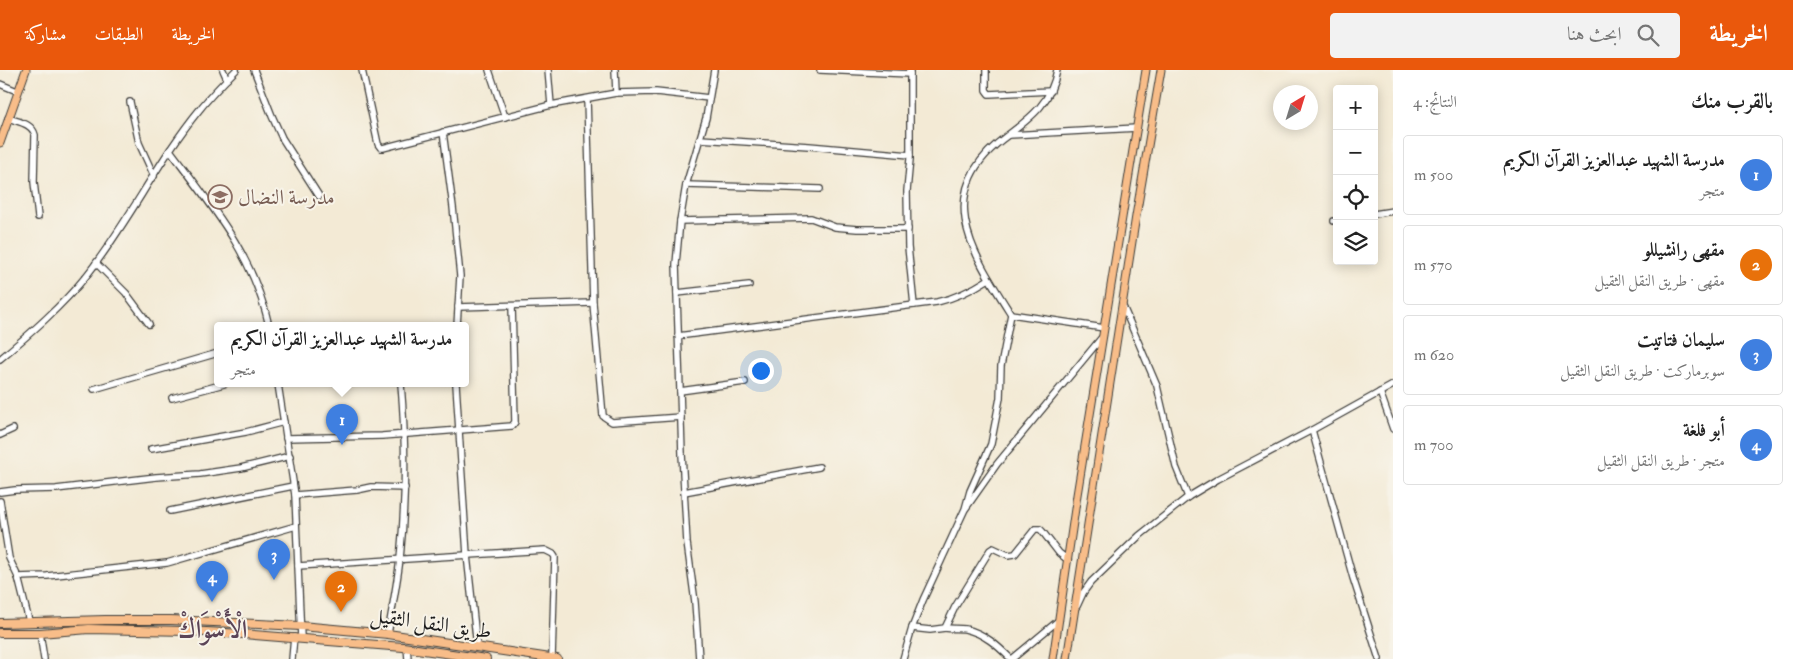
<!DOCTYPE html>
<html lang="ar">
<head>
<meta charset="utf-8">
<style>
  :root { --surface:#fff; --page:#f2f2f2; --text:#222; --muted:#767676; --line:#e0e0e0; --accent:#ea580c }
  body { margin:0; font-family:"IM FELL Double Pica",Amiri,serif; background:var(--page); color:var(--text); direction:rtl }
  .controls { position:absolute; right:15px; top:15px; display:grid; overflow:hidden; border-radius:5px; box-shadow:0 2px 12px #0003 }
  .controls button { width:45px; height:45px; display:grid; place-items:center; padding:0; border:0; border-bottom:1px solid var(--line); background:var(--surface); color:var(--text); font:25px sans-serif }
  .compass { position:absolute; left:1273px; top:15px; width:45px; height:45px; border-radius:50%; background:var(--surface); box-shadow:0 2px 12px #0003; rotate:38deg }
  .you { position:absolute; left:760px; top:300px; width:18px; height:18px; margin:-12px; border:4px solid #fff; border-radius:50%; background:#1a73e8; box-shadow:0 0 0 8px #1a73e833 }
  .badge { display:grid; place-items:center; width:32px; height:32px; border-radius:50%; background:var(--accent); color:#fff; font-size:16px; font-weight:700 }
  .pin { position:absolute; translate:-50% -41px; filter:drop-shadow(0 1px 2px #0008) }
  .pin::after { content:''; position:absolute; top:26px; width:18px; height:15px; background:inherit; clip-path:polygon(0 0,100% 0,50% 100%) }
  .popup { position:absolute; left:214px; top:252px; width:255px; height:65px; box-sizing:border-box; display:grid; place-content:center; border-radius:5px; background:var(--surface); filter:drop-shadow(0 1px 4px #0005); font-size:16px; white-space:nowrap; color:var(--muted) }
  .popup b { font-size:19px; color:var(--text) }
  .popup::after { content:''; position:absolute; left:50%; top:100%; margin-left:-10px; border:10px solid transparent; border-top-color:var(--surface) }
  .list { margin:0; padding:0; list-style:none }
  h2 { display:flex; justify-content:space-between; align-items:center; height:65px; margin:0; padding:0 20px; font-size:21px }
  h2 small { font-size:16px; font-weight:400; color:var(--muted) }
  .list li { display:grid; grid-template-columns:32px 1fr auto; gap:15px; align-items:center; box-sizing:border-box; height:80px; margin:0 10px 10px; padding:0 10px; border:1px solid var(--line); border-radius:5px }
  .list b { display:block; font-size:19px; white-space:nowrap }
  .list p { margin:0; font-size:16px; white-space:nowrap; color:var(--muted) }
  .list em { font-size:16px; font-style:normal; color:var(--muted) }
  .icon { flex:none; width:28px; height:28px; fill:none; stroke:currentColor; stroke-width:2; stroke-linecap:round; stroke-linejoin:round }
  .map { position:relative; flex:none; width:1393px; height:589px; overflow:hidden; direction:ltr }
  header { display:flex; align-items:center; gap:30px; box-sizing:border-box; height:70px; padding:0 25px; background:var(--accent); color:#fff }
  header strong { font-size:24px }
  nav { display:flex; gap:28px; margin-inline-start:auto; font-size:18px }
  .search { width:350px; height:45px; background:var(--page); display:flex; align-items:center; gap:12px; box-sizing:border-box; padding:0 18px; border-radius:5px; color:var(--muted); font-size:19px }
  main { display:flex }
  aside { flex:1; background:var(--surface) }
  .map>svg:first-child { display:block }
</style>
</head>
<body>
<header>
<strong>الخريطة</strong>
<div class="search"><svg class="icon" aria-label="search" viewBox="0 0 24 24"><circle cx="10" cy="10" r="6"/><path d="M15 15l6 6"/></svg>ابحث هنا</div>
<nav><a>الخريطة</a><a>الطبقات</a><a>مشاركة</a></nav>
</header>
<main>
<aside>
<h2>بالقرب منك<small>النتائج: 4</small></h2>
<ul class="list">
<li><span class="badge" style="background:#3f7fe0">1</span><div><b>مدرسة الشهيد عبدالعزيز القرآن الكريم</b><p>متجر</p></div><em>500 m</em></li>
<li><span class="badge" style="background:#e8710a">2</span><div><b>مقهى رانشيللو</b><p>مقهى · طريق النقل الثقيل</p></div><em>570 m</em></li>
<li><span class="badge" style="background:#3f7fe0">3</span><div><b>سليمان فتاتيت</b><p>سوبرماركت · طريق النقل الثقيل</p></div><em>620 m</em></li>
<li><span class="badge" style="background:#3f7fe0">4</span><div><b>أبو فلغة</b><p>متجر · طريق النقل الثقيل</p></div><em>700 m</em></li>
</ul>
</aside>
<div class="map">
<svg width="1393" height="589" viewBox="0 0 1393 589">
  <rect width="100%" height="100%" fill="#f7f3e8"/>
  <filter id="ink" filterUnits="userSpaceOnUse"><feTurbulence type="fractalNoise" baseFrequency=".02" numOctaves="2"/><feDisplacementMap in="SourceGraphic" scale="10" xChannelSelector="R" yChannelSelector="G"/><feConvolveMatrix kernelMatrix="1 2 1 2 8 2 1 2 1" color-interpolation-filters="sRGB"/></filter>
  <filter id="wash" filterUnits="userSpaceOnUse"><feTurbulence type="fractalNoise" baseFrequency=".0096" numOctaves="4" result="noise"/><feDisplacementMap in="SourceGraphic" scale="20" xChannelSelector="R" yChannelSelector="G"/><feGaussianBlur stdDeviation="1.12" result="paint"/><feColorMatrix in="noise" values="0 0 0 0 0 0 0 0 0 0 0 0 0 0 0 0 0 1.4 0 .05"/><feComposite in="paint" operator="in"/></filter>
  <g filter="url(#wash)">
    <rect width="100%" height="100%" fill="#f3ead5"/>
  </g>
  <g filter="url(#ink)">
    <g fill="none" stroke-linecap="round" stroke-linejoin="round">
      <g stroke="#3c3b38" stroke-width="8">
        <g id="minor">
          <path d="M223 0 227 9"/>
          <path d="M254 0 272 46 282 68 319 126"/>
          <path d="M362 0 378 74 381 78H383L551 35 616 23 656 22 709 28"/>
          <path d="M489 0 505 47"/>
          <path d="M548 0 551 35"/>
          <path d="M615 0 616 23"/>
          <path d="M820 0 910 4"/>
          <path d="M910 0V89L907 121 908 177 914 235"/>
          <path d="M986 0V20L989 24 1051 21"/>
          <path d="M1057 0C1052 31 1032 47 1008 65 931 121 971 181 1011 244L1104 258"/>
          <path d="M0 14 17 21"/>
          <path d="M587 29 593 233 603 346 612 352 681 347"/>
          <path d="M130 32 139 73 154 106"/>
          <path d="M8 48C18 52 32 53 35 65L34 112 38 147"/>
          <path d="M443 62 453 137 460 206 457 256"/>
          <path d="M1009 65 1137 58"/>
          <path d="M700 69 809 76 910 85"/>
          <path d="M170 80C212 136 254 186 269 256"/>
          <path d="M686 115 820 119"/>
          <path d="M1374 144 1393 141"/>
          <path d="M680 151 811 148 835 157 857 159H908"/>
          <path d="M1334 151H1337"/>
          <path d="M96 193 126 223 149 254"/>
          <path d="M677 223 749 215"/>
          <path d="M1122 234 1157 316 1176 397 1188 427"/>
          <path d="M458 237 593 233"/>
          <path d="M678 266 937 232C956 228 972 220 989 209"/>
          <path d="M0 289C31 263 62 236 87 205 129 152 158 90 200 39 211 25 224 12 236 0"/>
          <path d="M278 314 295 425 301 568"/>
          <path d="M456 314 467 485 477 577"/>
          <path d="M94 319 218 283"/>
          <path d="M680 321 745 312"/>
          <path d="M1380 322 1393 359"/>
          <path d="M172 328 224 314"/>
          <path d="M1312 360 1353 508 1379 589"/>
          <path d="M0 365 13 359"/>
          <path d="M286 368 382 366 512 356 515 352 512 236"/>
          <path d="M151 379 246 362 284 352"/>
          <path d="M0 422 15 420 56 419 156 407 200 404 241 398 290 386"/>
          <path d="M684 422 819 397"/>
          <path d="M295 425 357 420 371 417 405 418"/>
          <path d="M0 431 9 488 18 507 29 551"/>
          <path d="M966 438 997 394 1103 266"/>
          <path d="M170 441 293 416"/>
          <path d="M298 496 545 480 553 484 555 487 552 588"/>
          <path d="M18 507 47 506 167 493 296 456"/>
          <path d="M1077 536 1083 523 1091 512 1139 466 1188 427 1218 409 1312 360 1393 315"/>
          <path d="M912 558 930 560 945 558 955 537 990 480 993 478 1008 485 1015 484 1035 459H1040L1042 461 1059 483 1068 490"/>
          <path d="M945 558C952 559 959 558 965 559 984 563 998 576 1011 589"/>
          <path d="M40 563 44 589"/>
          <path d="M388 564C392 539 397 514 400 489 406 430 406 372 401 314"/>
          <path d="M407 577 408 589"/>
          <path d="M292 589 294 567"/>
          <path d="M699 589 695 532 687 473 682 384 676 194 680 151 686 115 706 48 714 0"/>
          <path d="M903 589 912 558 923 530 965 439 970 421 991 374 1000 328 1001 296 1011 244"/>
          <path d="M1012 589 1059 550"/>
        </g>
      </g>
      <g stroke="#3c3b38" stroke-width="9">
        <g id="major">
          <path d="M0 73 26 0"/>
          <path d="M1053 589 1077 425 1146 0"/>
          <path d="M1067 589 1136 146 1161 0"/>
        </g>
      </g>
      <g stroke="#3c3b38" stroke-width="10">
        <g id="highway">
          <path d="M0 553 105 550H171L301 556 388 564 557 589"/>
          <path d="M0 563H40L89 559 188 561 243 564 403 577 486 589"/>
        </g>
      </g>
      <use href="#minor" stroke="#fff" stroke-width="5.5"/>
      <use href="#major" stroke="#f8bd89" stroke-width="7"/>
      <use href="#highway" stroke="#f8bd89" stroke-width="8"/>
    </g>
  </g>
  <defs>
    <g id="school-ring" transform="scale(1.25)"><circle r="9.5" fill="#f7f3e8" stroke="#8d6e63" stroke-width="1.5"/><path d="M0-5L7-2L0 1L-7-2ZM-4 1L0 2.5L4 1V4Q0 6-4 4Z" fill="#8d6e63"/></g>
  </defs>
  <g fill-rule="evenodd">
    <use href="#school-ring" x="220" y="127"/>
  </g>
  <g text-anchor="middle" stroke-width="4" stroke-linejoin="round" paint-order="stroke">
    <g font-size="21" fill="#785e54" stroke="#f7f3e8" text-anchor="start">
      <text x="238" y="134">مدرسة النضال</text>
    </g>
    <g font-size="21" fill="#1c1c1c" stroke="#f7f3e8">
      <text transform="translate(431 553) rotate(8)" y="7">طريق النقل الثقيل</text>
    </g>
    <g font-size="26" font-weight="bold" fill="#5b4457" stroke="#f7f3e8">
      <text x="213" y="568">الْأَسْوَاكْ</text>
    </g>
  </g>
</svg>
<div class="controls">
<button>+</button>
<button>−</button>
<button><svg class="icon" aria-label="locate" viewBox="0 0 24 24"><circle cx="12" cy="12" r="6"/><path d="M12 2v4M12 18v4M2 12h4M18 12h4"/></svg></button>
<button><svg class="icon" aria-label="layers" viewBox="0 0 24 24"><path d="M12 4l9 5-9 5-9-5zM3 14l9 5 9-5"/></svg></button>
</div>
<svg class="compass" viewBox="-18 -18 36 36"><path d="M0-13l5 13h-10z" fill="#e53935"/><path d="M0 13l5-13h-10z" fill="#767676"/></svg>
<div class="you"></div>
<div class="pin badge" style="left:342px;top:375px;background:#3f7fe0">1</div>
<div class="popup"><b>مدرسة الشهيد عبدالعزيز القرآن الكريم</b>متجر</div>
<div class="pin badge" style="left:341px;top:542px;background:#e8710a">2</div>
<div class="pin badge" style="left:274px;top:510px;background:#3f7fe0">3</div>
<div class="pin badge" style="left:212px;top:532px;background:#3f7fe0">4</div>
</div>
</main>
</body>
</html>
